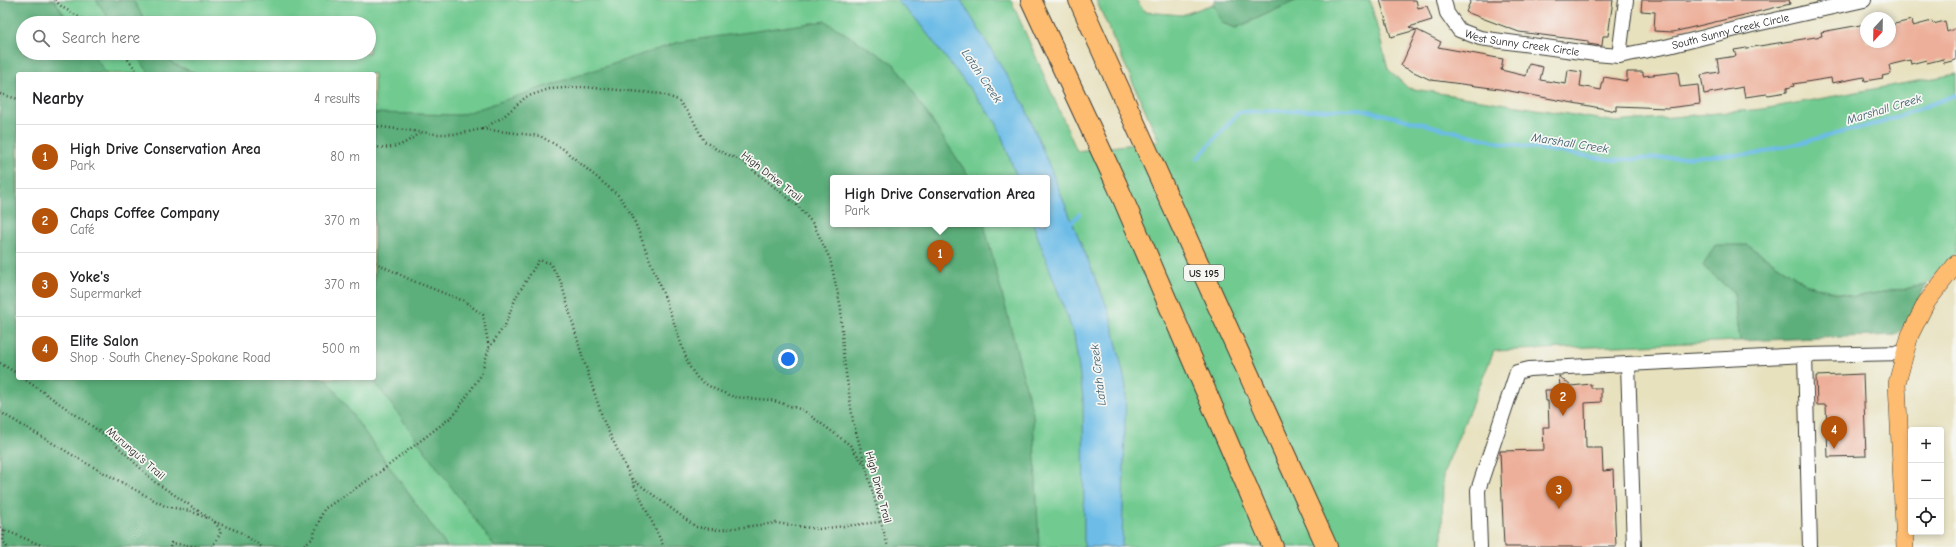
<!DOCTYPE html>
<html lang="en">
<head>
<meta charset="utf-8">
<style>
  :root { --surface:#fff; --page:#f2f2f2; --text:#202124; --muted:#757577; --line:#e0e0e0; --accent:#b45309 }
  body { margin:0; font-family:"Comic Neue",sans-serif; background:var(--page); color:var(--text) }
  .controls { position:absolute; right:12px; bottom:12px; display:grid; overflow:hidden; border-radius:4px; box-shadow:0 2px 6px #0003 }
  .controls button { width:36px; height:36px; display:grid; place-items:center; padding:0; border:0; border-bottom:1px solid var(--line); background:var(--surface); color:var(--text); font:20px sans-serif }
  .compass { position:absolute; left:1860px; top:12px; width:36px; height:36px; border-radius:50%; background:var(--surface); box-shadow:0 2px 6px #0003; rotate:202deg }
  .you { position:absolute; left:788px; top:359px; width:14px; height:14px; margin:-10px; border:3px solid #fff; border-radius:50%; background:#1a73e8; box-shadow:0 0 0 6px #1a73e833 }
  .badge { display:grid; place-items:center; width:26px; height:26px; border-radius:50%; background:var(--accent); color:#fff; font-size:13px; font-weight:700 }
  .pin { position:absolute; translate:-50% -33px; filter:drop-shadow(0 1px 2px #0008) }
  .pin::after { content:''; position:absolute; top:21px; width:14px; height:12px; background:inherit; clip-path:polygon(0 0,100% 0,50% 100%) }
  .popup { position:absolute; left:830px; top:175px; width:220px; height:52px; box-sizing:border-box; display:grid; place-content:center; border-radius:4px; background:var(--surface); filter:drop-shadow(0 1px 3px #0005); font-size:13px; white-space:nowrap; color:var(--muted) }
  .popup b { font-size:15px; color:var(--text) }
  .popup::after { content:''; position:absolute; left:50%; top:100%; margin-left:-8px; border:8px solid transparent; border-top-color:var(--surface) }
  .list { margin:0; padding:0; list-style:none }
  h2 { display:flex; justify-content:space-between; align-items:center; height:52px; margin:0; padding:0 16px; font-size:17px }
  h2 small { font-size:13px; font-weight:400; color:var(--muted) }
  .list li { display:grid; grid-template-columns:26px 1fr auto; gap:12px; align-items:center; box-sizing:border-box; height:64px; padding:0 16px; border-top:1px solid var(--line) }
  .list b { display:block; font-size:15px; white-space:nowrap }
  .list p { margin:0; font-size:13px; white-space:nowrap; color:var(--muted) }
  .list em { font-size:13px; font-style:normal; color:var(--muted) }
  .icon { flex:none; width:22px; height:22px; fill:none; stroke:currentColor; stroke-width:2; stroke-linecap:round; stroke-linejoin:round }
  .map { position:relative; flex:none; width:1956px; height:547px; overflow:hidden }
  .search { position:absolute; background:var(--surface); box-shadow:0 2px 6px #0003; left:16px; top:16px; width:360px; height:44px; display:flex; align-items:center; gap:10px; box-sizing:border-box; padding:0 14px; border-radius:22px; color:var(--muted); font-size:15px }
  .panel { position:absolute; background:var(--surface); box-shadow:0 2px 6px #0003; left:16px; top:72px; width:360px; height:308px; border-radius:4px }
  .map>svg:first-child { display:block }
</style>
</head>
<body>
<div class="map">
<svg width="1956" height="547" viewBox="0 0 1956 547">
  <rect width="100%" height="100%" fill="#f6f6f2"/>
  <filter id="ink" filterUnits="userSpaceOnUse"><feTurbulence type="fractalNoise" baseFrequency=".025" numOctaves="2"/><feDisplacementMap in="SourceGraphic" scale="8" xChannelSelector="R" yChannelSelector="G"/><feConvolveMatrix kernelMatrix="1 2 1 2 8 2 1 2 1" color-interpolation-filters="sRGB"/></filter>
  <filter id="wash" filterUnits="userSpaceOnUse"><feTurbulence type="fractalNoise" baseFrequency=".012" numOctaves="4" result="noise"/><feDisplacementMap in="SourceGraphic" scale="16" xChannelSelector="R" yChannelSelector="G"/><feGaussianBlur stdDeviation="0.9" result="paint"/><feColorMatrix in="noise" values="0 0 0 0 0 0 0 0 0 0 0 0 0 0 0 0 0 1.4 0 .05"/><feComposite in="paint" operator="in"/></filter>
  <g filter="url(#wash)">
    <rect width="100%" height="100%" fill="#e7e1be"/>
    <path fill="#71ca90" stroke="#467356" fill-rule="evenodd" d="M0 0H1011L1077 151 1159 141 1096 0H1136L1145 12 1182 15 1213 4 1222 23 1236 28 1297 0H1370L1388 69 1408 88 1616 122 1763 109 1956 74V253L1926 285 1853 297 1808 285 1747 245 1704 266 1734 293 1740 341 1494 351 1443 474 1442 547H0ZM23 23H369V53H23ZM18 74H374V378H18ZM833 178H1047V224H833Z"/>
    <g fill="#5cae7a" stroke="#3c654b">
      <path d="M0 0H54L70 23H23V53H92L107 74H18V378H326L447 547H0Z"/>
      <path d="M96 0H133L147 23H112Z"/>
      <path d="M1215 0H1297L1236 28 1222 23 1213 4Z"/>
      <path d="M825 21 894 64 970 178H833V224H984L1033 414 1039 547H495L372 378H374V113L460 115 679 42Z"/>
      <path d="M134 53H166L173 64 199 74H150Z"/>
      <path d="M1715 245H1747L1808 285 1853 297 1926 285 1909 320 1896 335 1740 341 1734 293 1703 266Z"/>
    </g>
    <path fill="#6cbce7" stroke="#446c82" d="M896 0H961L1024 104 1110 314 1126 386 1122 547H1084L1083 398 1074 335 1033 224H1047V178H1017L997 124 915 18Z"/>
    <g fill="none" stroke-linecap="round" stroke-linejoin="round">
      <g stroke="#6cbce7" stroke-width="4">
        <path d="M1197 159 1239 112 1361 109 1506 144 1613 160 1756 154 1883 122 1956 95"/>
        <path d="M1070 225 1079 214"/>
      </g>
    </g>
    <g id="blocks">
      <g fill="#edaf99">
        <path d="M1380 0H1416L1418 8 1427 6 1432 20 1409 27 1416 30 1391 37Z"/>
        <path d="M1471 0H1613L1608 36H1603L1602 46 1588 44V41L1519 32 1466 12Z"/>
        <path d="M1642 0H1789L1790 4 1673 32 1654 31 1655 12 1641 11Z"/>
        <path d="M1912 20 1913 26 1932 21 1933 24 1945 21 1947 32 1956 28V60L1944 63 1943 59 1927 63 1926 60 1911 64 1910 60 1889 65 1891 74 1882 76 1883 78 1865 81 1864 77 1832 83 1831 78 1793 84 1794 86 1787 88V92L1768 95 1767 94 1745 97 1743 87 1704 94 1701 75 1719 72 1717 59 1736 56 1734 50 1822 36 1821 32 1866 24V42H1890V25Z"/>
        <path d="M1417 30 1441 42 1438 47 1503 59 1501 70 1526 76 1529 64 1543 67 1540 80 1566 84 1568 70 1582 72 1580 86 1601 90 1604 77 1627 81V72H1643V76L1678 72 1680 87 1698 85 1700 104 1667 108 1616 106V111L1499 89 1431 80 1401 66Z"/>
        <path d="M1863 374 1866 456 1828 457 1826 405H1817L1816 376Z"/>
        <path d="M1559 376 1571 386 1591 384V388H1601V402L1585 403 1586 448H1602L1603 471 1613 470 1616 547H1504L1500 451 1544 450 1543 427H1549L1548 401H1546L1545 390H1557V387H1560Z"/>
      </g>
    </g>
  </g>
  <g filter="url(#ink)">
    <use href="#blocks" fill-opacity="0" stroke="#3a3a34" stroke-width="1"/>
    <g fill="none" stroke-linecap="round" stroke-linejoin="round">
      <g stroke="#3a3a34" stroke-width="16">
        <g id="minor">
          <path id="s1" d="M1444 0 1447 13 1459 30 1480 38 1595 54 1619 56 1669 46 1752 25 1864 0"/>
          <path d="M1619 56 1626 0"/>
          <path d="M1628 364 1634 547"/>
          <path d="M1480 547 1478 490 1517 372 1529 369 1805 355"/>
          <path d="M1810 547 1805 355 1905 353"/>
        </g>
      </g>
      <g stroke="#3a3a34" stroke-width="18">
        <path id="major" d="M1905 547 1897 383 1910 335 1926 303 1956 264"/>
      </g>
      <g stroke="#3a3a34" stroke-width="22">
        <g id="highway">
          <path d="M1031 0 1117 185 1273 547"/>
          <path d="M1079 0 1327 547"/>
        </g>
      </g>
      <g stroke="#3a3a34" stroke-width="2.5" stroke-dasharray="1 3" stroke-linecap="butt">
        <path d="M55 0 62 7 89 23"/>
        <path d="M123 53 139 74"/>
        <path d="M0 94 18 99"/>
        <path d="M374 126 436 134H458L482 129 503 117 526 97 549 89 583 87 619 90 662 94 678 100 692 118 704 141 719 151 742 161 798 206 814 225 830 259 841 308 843 353 853 421 888 547"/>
        <path d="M482 129 540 136 563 149 619 196 632 215 668 306 689 366 698 379 714 389 734 397 771 400 803 410 850 445 863 463"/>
        <path d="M374 147C394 149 403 146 419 133"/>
        <path d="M489 348 505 325 516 297 539 260 550 263 561 282 581 352 604 422 664 547"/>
        <path d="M0 363 18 374"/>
        <path d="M23 378 109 438 155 482 215 522 240 532 262 547"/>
        <path d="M0 412 86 463 165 506 190 511 209 519"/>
        <path d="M632 479 696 527 718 530 776 523 818 529 880 522"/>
        <path d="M0 527 4 530"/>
        <path d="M7 547 3 541 4 530 46 547"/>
        <path d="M170 547 171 543 199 547"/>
        <path d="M212 547 221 532 215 522"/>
        <path d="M301 547 312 539 324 509 376 475 454 415 481 375 489 348 483 315 464 301 413 281 374 262"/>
      </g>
      <use href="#minor" stroke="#fff" stroke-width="14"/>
      <use href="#major" stroke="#febc70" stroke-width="17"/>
      <use href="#highway" stroke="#febc70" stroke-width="20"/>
    </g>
  </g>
  <g text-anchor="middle" stroke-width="3.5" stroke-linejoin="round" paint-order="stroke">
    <rect fill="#f6f6f2" stroke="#5d5d5c" stroke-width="1" x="1184" y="265" width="40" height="16" rx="3"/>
    <g font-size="10" font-weight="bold" fill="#1c1c1c">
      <text x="1204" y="277">US 195</text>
    </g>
    <g font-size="11" fill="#1c1c1c" stroke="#f6f6f2">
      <text dy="4" stroke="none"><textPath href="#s1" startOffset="311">South Sunny Creek Circle</textPath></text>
      <text dy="4" stroke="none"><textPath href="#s1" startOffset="99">West Sunny Creek Circle</textPath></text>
      <text transform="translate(772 176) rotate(38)" y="4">High Drive Trail</text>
      <text transform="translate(136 453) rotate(41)" y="4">Murungu's Trail</text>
      <text transform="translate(879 487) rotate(75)" y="4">High Drive Trail</text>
    </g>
    <g font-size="12" font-style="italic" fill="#3c5c6d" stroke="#f6f6f2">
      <text transform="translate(982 76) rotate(56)" y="4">Latah Creek</text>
      <text transform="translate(1884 109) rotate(-17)" y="4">Marshall Creek</text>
      <text transform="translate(1570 143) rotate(9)" y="4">Marshall Creek</text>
      <text transform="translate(1098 375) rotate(-97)" y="4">Latah Creek</text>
    </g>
  </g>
</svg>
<div class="controls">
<button>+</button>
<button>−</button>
<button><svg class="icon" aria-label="locate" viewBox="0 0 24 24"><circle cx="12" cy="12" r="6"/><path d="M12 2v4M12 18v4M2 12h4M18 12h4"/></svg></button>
</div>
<svg class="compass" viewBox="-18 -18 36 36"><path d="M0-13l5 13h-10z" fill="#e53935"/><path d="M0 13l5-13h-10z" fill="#757577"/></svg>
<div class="you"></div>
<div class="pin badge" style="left:940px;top:273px">1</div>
<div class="popup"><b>High Drive Conservation Area</b>Park</div>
<div class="pin badge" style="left:1563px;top:416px">2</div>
<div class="pin badge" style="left:1559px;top:509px">3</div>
<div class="pin badge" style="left:1834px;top:449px">4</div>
<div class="search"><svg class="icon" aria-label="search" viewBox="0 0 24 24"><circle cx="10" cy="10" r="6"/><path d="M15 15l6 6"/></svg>Search here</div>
<section class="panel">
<h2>Nearby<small>4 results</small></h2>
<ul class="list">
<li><span class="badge">1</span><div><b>High Drive Conservation Area</b><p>Park</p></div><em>80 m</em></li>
<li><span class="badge">2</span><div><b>Chaps Coffee Company</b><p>Café</p></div><em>370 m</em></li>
<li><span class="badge">3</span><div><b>Yoke's</b><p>Supermarket</p></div><em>370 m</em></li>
<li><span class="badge">4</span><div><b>Elite Salon</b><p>Shop · South Cheney-Spokane Road</p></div><em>500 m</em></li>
</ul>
</section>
</div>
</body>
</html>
